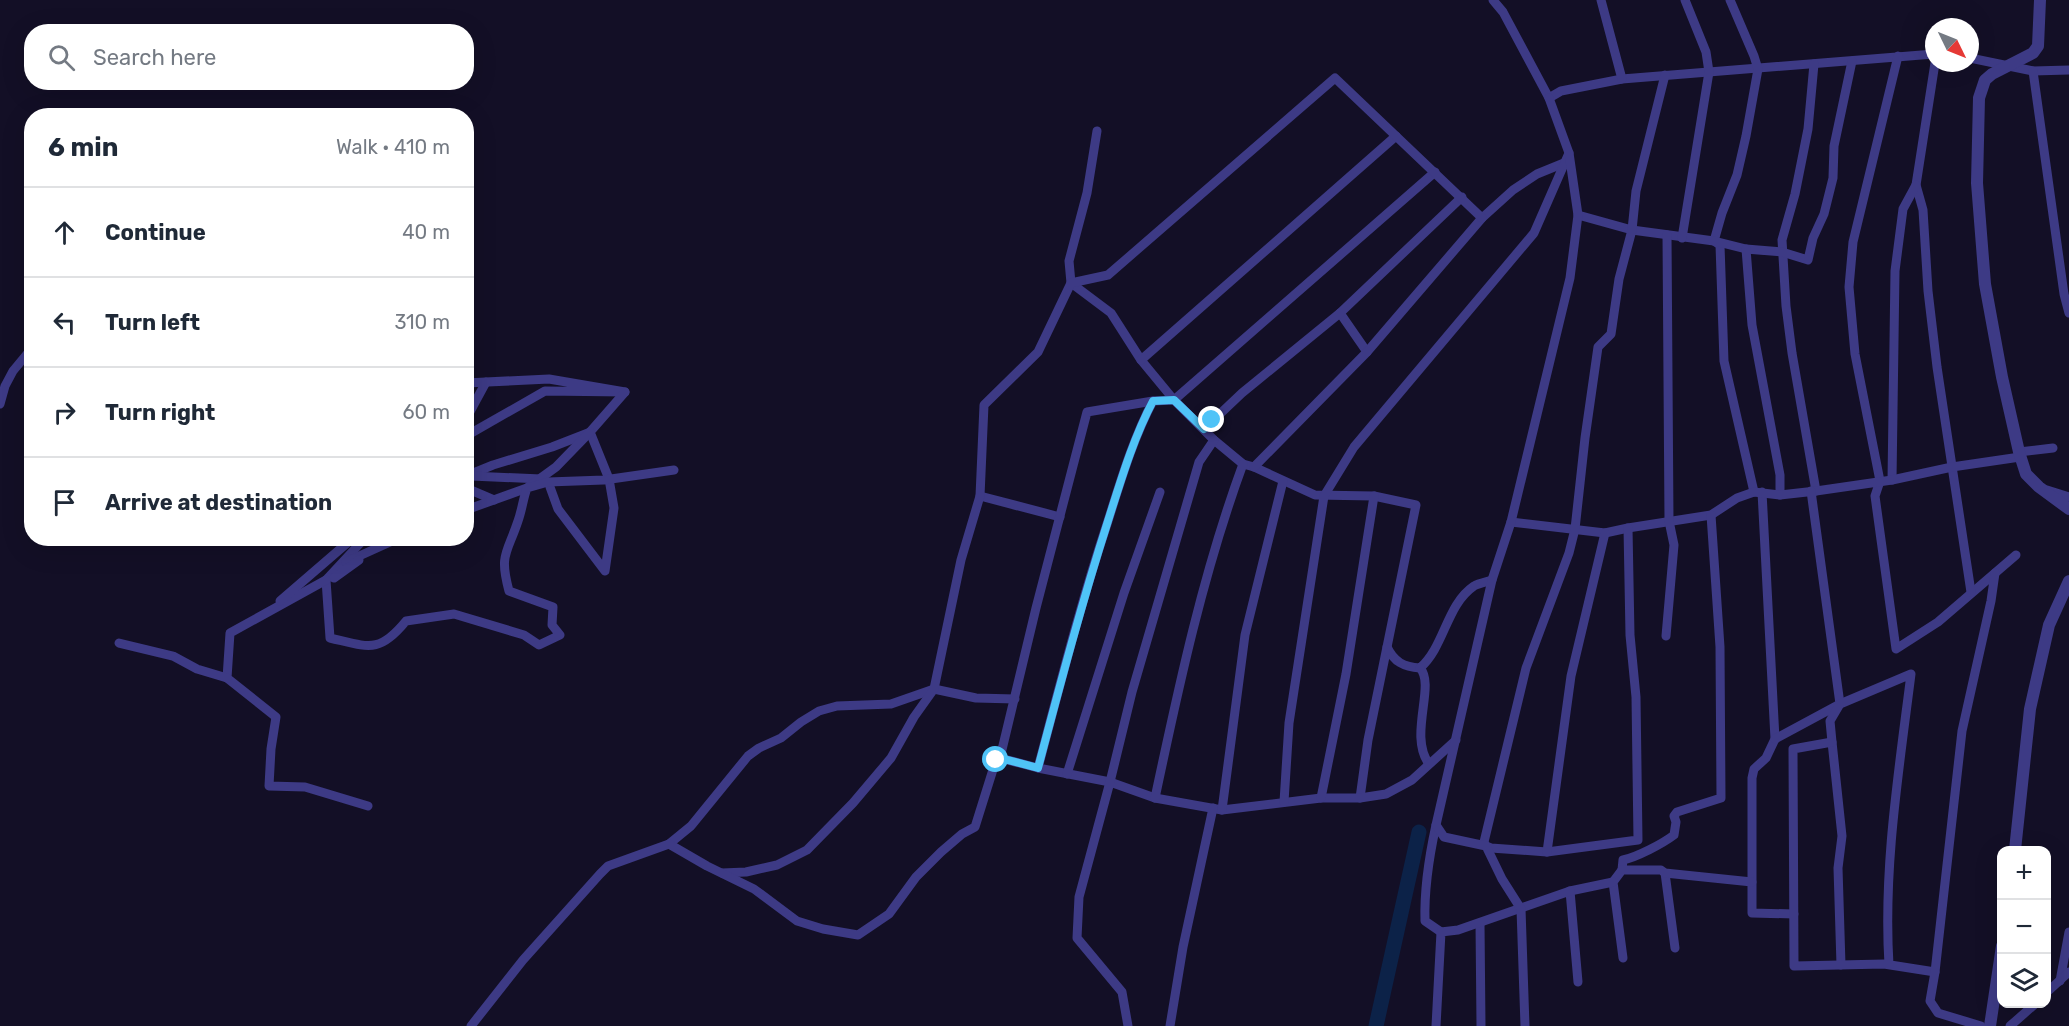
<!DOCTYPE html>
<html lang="en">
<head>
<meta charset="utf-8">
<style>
  :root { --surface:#fff; --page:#f2f2f3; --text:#1f2937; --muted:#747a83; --line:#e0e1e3 }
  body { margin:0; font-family:Rubik,sans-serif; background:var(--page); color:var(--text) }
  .controls { position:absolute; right:18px; bottom:18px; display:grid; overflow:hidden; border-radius:12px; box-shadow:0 6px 24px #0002 }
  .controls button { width:54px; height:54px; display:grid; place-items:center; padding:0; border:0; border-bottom:2px solid var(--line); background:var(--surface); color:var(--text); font:30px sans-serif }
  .compass { position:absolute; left:1925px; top:18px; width:54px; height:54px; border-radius:50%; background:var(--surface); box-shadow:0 6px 24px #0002; rotate:133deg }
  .stop { position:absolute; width:18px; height:18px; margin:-14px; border:4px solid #4fc3f7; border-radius:50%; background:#fff }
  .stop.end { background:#4fc3f7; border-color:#fff; box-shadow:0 2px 6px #0008 }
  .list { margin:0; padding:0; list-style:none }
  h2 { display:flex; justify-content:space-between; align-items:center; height:78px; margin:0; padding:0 24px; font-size:26px }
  h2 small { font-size:20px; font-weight:400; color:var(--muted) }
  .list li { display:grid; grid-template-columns:39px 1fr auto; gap:18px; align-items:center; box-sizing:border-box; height:90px; padding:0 24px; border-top:2px solid var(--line) }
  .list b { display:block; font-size:22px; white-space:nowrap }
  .list em { font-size:20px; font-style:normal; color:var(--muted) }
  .icon { flex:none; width:33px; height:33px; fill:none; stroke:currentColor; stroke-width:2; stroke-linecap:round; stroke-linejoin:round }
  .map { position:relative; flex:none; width:2069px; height:1026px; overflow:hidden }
  .search { position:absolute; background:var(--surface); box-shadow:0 6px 24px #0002; left:24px; top:24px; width:450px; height:66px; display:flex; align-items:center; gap:15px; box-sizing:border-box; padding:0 21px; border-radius:24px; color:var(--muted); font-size:22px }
  .panel { position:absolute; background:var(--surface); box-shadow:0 6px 24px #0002; left:24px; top:108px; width:450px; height:438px; border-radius:24px }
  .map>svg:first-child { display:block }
</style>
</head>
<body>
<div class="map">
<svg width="2069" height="1026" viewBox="0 0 2069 1026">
  <rect width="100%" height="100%" fill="#130f26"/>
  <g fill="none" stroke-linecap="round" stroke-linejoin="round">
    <path stroke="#0c2248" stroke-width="15" d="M1376 1026 1419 832"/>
    <g stroke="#3d3a85" stroke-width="9">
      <path d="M1493 0 1503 12 1549 98 1561 91 1622 79 1934 54"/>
      <path d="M1601 0 1622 79"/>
      <path d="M1730 0 1754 56 1758 69 1746 136 1737 175 1722 213 1714 241 1720 245 1724 361 1754 492"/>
      <path d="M1898 56 1853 242 1849 287 1855 354 1880 481 1875 496 1896 649 1938 622 2016 555"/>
      <path d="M1970 58 2033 71 2069 70"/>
      <path d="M1935 63 1916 185 1923 210 1928 291 1937 367 1971 592"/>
      <path d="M1814 64 1808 129 1795 194 1782 240 1786 306 1792 353 1816 491"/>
      <path d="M2033 71 2064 294 2069 313"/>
      <path d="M1097 131 1087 193 1069 261 1071 283 1111 313 1141 360 1174 400 1214 440 1243 464 1254 467 1315 495 1374 496 1416 505 1368 740 1360 798"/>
      <path d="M1578 215 1632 230 1714 241 1746 249 1782 252 1808 260 1813 238 1824 214 1833 178 1834 146 1852 61"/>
      <path d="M1682 238 1709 72 1706 52 1685 0"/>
      <path d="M1746 249 1752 325 1780 475V495"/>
      <path d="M1340 313 1367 352"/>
      <path d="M1141 360 1396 136"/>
      <path d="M466 383 549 379 625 392 545 391 466 436"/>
      <path d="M0 404 5 386 13 371 32 348"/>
      <path d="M466 419 486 382"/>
      <path d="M1204 429 1242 393 1340 313 1462 197"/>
      <path d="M2019 452 2053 448"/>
      <path d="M1254 467 1367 352 1482 218 1513 190 1537 174 1564 163"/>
      <path d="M466 476 493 465 552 447 588 433"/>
      <path d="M471 476 541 479"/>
      <path d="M1892 480 1895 271 1903 209 1916 185"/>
      <path d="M550 487 558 509 605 571 614 508 609 479 590 432 625 392"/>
      <path d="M466 488 494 500"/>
      <path d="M2047 490 2069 497"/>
      <path d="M1762 492 1775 739 1766 758 1754 769 1752 778V913L1794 914"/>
      <path d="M980 496 1060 517"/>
      <path d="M466 510 527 488 556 467 590 432"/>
      <path d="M1511 522 1605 533 1628 528 1711 515 1737 498 1754 492 1780 495 1816 491 1892 480 1952 467 2020 457"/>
      <path d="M1628 528 1630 635 1636 697 1638 840 1547 852 1491 848 1486 846 1484 842 1526 668 1569 553 1575 529 1585 438 1598 347 1611 334 1619 279 1632 230 1636 191 1665 75"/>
      <path d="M365 538 326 580 330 638C369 647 379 654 406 621L454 614 524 635 539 645 560 635 552 625 553 607 509 591C499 554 507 554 518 521 522 510 523 499 527 488L548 482 604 480 674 470"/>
      <path d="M346 562 399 538"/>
      <path d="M334 578 359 560"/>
      <path d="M326 580 230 633 227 678 276 717 271 749 269 786 305 787 368 806"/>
      <path d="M280 601 353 538"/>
      <path d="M1666 636 1674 545 1669 521 1667 235"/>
      <path d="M119 643 173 656 197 669 227 678"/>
      <path d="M1387 647C1394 662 1404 667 1420 668 1445 646 1446 605 1474 586 1479 583 1486 582 1492 580"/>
      <path d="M1420 668C1436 685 1408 736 1429 764"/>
      <path d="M1775 739 1840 704 1811 491"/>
      <path d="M1832 742 1842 836 1838 868 1841 965"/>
      <path d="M1000 758 1038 768 1110 782 1155 798 1222 810 1321 798H1360L1386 794 1412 780 1456 740"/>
      <path d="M1038 768C1060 685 1081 602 1108 521 1121 480 1133 439 1153 401L1174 400 1435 172"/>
      <path d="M1067 774 1124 593 1160 492"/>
      <path d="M1155 798C1179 685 1203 573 1243 464"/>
      <path d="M1321 798 1346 674 1374 496"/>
      <path d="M1284 802 1289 723 1324 496 1354 447 1534 233 1569 153"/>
      <path d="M1222 810 1245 635 1283 481"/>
      <path d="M1436 825C1429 857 1424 889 1425 921L1441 932"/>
      <path d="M669 844 691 826 748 756 759 748 781 738 801 722 819 711 837 706 891 704 934 689 976 698 1015 699"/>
      <path d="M1547 852 1571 676 1605 533"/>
      <path d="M1622 870 1623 860C1637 857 1662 844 1674 835L1676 822 1674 816 1677 812 1721 798 1720 647 1711 515"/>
      <path d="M722 873 746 872 777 865 807 850 853 803 891 758 914 717 934 689 961 560 980 496 984 405 1038 352 1071 283 1108 275 1335 78 1482 218"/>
      <path d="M1665 873 1675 948"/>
      <path d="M1480 923 1481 1026"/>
      <path d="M1623 958 1613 882 1622 870H1661L1665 873 1752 882"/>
      <path d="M1889 965C1883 868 1899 770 1911 674L1840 704 1830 721 1832 742 1793 749 1794 966 1884 964 1935 972"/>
      <path d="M2060 981 2069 932"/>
      <path d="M1578 982 1570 891 1613 882"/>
      <path d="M2046 993 2069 972"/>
      <path d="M471 1026 523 960 600 874 608 866 669 844 707 866 754 889 797 921 823 929 858 935 889 914 916 877 941 852 962 834 975 827 996 760 1000 758 1036 608 1087 412 1153 401"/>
      <path d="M1128 1026 1122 992 1077 938 1079 897 1110 782 1132 692 1199 462 1214 440"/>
      <path d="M1170 1026 1183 947 1213 808"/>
      <path d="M1436 1026 1441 932 1458 930 1570 891"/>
      <path d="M1525 1026 1521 909 1502 879 1486 846 1444 837 1436 825 1492 580 1511 522 1570 278 1578 215 1569 153 1549 98"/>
      <path d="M1981 1026 1938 1013 1930 1001 1935 972 1962 731 1991 601 1995 573"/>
      <path d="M2010 1026 2035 1004"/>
    </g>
    <g stroke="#3d3a85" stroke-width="12">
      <path d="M2040 0 2038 46 2033 53 1992 74 1985 80 1979 98 1977 183 1985 284 2002 377 2019 452 2026 474 2039 487 2069 509"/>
      <path d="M2015 850 2030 709 2049 625 2069 581"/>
      <path d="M1990 1026 2002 946"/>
    </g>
  </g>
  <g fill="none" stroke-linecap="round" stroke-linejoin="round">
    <path stroke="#4fc3f7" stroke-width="8" d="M996 760 1000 758 1038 768C1060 685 1082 602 1108 521 1121 480 1133 439 1153 401L1174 400 1204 429 1212 420"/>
  </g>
</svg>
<div class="controls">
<button>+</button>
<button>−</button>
<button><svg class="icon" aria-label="layers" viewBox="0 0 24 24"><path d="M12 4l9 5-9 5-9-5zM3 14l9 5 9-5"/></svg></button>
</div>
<svg class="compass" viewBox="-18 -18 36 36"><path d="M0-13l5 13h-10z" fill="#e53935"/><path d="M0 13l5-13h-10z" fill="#747a83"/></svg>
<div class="stop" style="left:996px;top:760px"></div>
<div class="stop end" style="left:1212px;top:420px"></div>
<div class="search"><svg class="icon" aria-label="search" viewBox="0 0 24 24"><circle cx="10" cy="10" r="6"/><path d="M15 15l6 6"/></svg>Search here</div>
<section class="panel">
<h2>6 min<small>Walk · 410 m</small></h2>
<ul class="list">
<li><svg class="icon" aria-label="ahead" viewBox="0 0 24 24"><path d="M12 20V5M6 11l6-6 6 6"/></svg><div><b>Continue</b></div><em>40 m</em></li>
<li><svg class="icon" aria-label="left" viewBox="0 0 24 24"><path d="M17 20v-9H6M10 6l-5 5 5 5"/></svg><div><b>Turn left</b></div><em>310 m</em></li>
<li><svg class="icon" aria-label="right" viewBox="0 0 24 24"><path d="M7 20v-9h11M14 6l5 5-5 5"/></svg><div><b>Turn right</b></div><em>60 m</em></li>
<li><svg class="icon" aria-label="arrive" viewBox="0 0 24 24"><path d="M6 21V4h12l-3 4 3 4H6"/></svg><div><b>Arrive at destination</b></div></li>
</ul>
</section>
</div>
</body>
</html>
